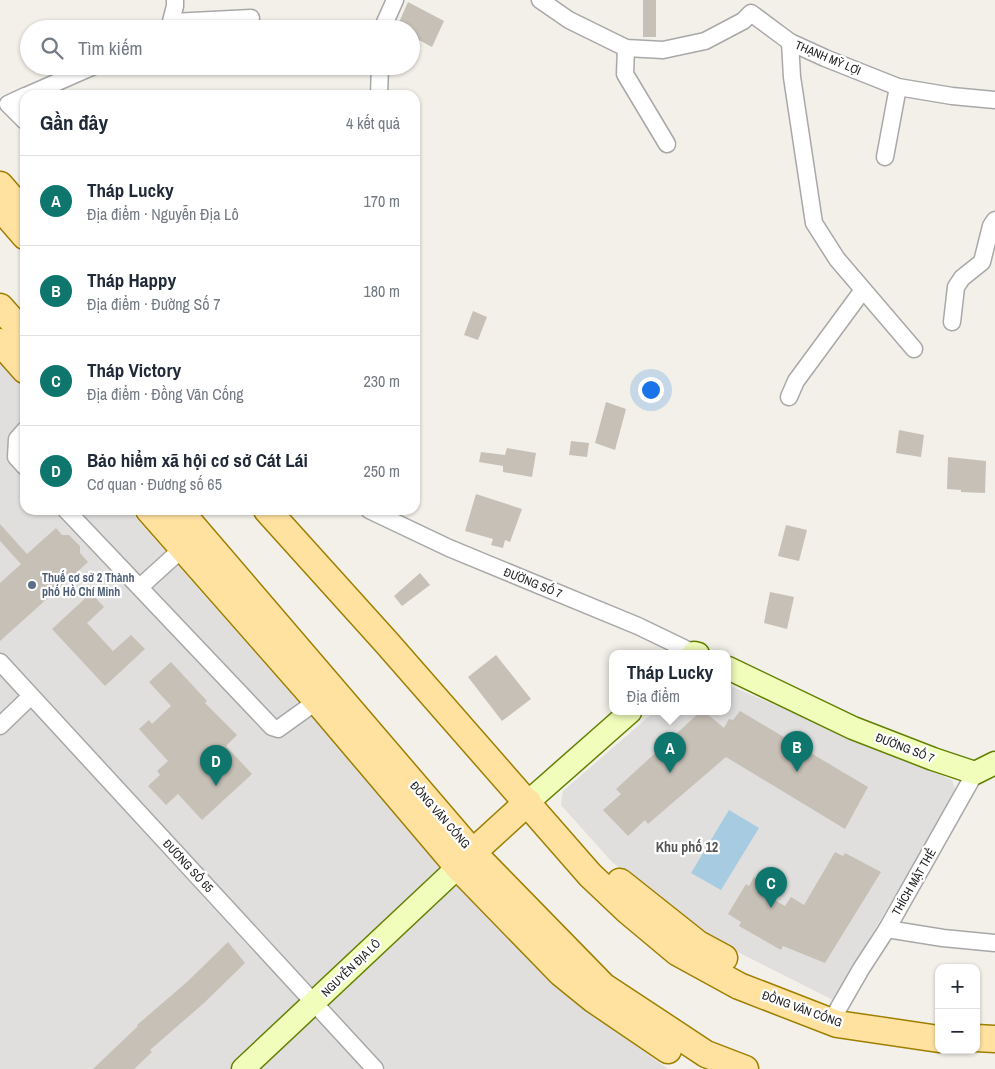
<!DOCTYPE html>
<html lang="vi">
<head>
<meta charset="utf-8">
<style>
  :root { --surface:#fff; --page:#f6f6f7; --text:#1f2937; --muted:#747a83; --line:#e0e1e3; --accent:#0f766e }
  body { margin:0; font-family:"Archivo Narrow",sans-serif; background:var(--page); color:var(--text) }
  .controls { position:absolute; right:15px; bottom:15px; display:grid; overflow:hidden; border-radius:10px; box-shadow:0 1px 4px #0004 }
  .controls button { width:45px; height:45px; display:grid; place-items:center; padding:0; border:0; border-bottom:1px solid var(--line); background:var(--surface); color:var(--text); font:25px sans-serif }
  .you { position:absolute; left:650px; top:389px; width:18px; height:18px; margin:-12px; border:4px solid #fff; border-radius:50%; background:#1a73e8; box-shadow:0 0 0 8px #1a73e833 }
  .badge { display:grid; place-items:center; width:32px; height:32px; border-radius:50%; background:var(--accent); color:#fff; font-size:16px; font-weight:700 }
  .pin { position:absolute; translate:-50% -41px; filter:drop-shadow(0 1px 2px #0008) }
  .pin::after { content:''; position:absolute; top:26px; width:18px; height:15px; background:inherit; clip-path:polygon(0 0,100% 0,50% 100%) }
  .popup { position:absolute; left:609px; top:650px; width:122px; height:65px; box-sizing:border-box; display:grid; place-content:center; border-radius:10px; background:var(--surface); filter:drop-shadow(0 1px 4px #0005); font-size:16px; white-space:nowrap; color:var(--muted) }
  .popup b { font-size:19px; color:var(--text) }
  .popup::after { content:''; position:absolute; left:50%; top:100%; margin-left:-10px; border:10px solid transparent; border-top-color:var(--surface) }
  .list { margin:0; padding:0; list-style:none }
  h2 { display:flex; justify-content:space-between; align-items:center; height:65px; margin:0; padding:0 20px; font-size:21px }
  h2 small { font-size:16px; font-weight:400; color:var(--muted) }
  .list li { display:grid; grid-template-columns:32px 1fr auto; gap:15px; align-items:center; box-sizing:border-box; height:90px; padding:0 20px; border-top:1px solid var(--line) }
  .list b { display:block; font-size:19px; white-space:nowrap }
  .list p { margin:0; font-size:16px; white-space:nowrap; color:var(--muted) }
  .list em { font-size:16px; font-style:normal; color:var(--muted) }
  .icon { flex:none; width:28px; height:28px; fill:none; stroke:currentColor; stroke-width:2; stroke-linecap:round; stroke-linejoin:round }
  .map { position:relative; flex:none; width:995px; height:1069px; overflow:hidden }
  .search { position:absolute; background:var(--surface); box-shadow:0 1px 4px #0004; left:20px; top:20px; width:400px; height:55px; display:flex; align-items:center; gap:12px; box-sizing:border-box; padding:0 18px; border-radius:28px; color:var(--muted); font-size:19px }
  .panel { position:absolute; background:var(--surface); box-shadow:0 1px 4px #0004; left:20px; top:90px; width:400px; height:425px; border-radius:15px }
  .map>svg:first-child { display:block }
</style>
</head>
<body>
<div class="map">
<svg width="995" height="1069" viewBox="0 0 995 1069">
  <rect width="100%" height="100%" fill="#f2f0e8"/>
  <g fill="#e0dfde">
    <path d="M0 360 25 389V510H129L435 857 502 929 603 1022 668 1069H0Z"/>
    <path d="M728 685 952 780 956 792 833 1000 702 934 612 862 561 805 563 791 654 712H728Z"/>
  </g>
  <path fill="#a7cce1" d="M729 810 759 828 721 890 691 873Z"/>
  <g fill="#c7c0b7">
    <rect x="643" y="0" width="13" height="37"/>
    <path d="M408 2 444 21 432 47 411 36V29H396Z"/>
    <path d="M473 311 487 317 478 340 464 335Z"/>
    <path d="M606 402 626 409 615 450 595 443Z"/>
    <path d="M899 430 924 435 921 457 896 453Z"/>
    <path d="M571 441 589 443 587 457 569 455Z"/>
    <path d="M507 448 536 453 532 477 503 472V466L479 462 481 452 505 455Z"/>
    <path d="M948 457 986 461 985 493 961 492V490L947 489Z"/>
    <path d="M476 494 522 509 510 542 505 540 503 548 491 545 493 539 465 531Z"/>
    <path d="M0 524 27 554 56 528 62 535H69L80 546V553L88 562 0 641V583L21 564 0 541Z"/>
    <path d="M786 525 807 530 799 561 778 556Z"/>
    <path d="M420 573 430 585 402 606 394 596Z"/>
    <path d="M770 592 794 597 787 629 764 623Z"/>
    <path d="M91 593 104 607 87 623 113 651 131 635 145 649 105 686 52 629Z"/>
    <path d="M496 655 531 699 502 721 468 677Z"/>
    <path d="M171 662 207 701 205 703 237 735 226 746 252 774 202 820 178 794 166 805 148 786 160 775 157 771 168 761 139 729 149 720 152 724 171 706 149 682Z"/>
    <path d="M740 711 868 787 845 829 726 757 648 824 645 820 628 836 603 810 621 794 616 789 700 712H705L724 728 729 719 733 720Z"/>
    <path d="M835 852 843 856 845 853 881 872 825 963 783 946 781 950 739 926 741 922 728 914 746 884 749 886 754 877 764 883 759 891 785 906 791 897 804 905Z"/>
    <path d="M228 942 245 963 204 1003 150 1050 152 1052 134 1069H93L138 1026 137 1025 187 982Z"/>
  </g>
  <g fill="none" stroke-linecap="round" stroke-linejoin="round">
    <g stroke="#a8a8a8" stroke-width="19">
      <g id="street">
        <path d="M540 0 569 20 626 48 663 50 705 41 743 21 751 13 790 42 825 58 898 87 952 96 995 100"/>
        <path d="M172 22 251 18"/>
        <path d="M169 29 175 6V0"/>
        <path d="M382 29 395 0"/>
        <path d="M790 42 792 77 814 223 837 259 914 349"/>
        <path d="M626 48 625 74 667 144"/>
        <path d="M28 95 94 66"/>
        <path d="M379 95 380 66"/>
        <path d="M25 96 8 104 25 121"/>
        <path d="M885 157 898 87"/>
        <path d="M952 322 956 287 962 278 982 262 991 226 995 220"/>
        <path d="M789 397 796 381 863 290"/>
        <path d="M25 430 17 439 16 457 25 467"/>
        <path d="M66 510 272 727 278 729 317 701"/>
        <path d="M369 510 449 548 638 626 694 653"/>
        <path d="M140 587 183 548"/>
        <path d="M0 662 375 1069"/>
        <path d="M0 726 31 696"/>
        <path d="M887 929 943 938 995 943"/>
        <path d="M838 1009 861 969 887 929 975 773"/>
      </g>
    </g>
    <g stroke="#628100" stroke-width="25">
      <g id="secondary">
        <path d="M693 654 694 653 698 654"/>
        <path d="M728 668 853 728 933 759 975 773 995 763"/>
        <path d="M528 802 630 712"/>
        <path d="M243 1069 458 867"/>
      </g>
    </g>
    <g stroke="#9f7f00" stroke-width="29">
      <g id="primary">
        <path d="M0 185 25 214"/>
        <path d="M0 207 25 236"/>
        <path d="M0 307 25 335"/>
        <path d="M0 342 25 370"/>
        <path d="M149 510 317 701 458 867 561 973 593 999 668 1050"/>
        <path d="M179 510 473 853 603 986 706 1054 745 1069"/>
        <path d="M267 510 387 643 590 875 628 911 677 952 739 986 837 1024 939 1039"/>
        <path d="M460 864 528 802"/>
        <path d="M620 882 698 944 724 958"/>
        <path d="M976 1038 995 1039"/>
      </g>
    </g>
    <use href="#street" stroke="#fff" stroke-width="16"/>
    <use href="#secondary" stroke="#f1fdbb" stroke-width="22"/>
    <use href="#primary" stroke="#ffe2a0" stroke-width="26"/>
  </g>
  <circle fill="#5c6f8a" stroke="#fff" stroke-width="2" cx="32" cy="585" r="5"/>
  <g text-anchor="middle" stroke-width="4.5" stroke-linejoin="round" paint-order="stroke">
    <g font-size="12" fill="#212121" stroke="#fff">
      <text transform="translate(828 58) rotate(23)" y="4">THẠNH MỸ LỢI</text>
      <text transform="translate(533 583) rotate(22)" y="4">ĐƯỜNG SỐ 7</text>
      <text transform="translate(905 748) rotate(21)" y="4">ĐƯỜNG SỐ 7</text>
      <text transform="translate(440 815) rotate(49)" y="4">ĐỒNG VĂN CỐNG</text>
      <text transform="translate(188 866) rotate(47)" y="4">ĐƯƠNG SỐ 65</text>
      <text transform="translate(914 882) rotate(-60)" y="4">THÍCH MẬT THỂ</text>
      <text transform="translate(351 968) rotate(-44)" y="4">NGUYỄN ĐỊA LÔ</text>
      <text transform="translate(802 1009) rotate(20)" y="4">ĐỒNG VĂN CỐNG</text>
    </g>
    <g font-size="12" font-weight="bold" fill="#4e5e75" stroke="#fff" text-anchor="start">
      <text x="42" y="582">Thuế cơ sở 2 Thành<tspan x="42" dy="14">phố Hồ Chí Minh</tspan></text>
    </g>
    <g font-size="14" font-weight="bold" fill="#545454" stroke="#fff">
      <text x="687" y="852">Khu phố 12</text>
    </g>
  </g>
</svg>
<div class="controls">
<button>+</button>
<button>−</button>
</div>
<div class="you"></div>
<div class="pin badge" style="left:670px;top:773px">A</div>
<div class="popup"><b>Tháp Lucky</b>Địa điểm</div>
<div class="pin badge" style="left:797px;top:772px">B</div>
<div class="pin badge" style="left:771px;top:908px">C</div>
<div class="pin badge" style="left:216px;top:786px">D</div>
<div class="search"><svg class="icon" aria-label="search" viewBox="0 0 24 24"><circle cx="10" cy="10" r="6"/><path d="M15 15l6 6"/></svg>Tìm kiếm</div>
<section class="panel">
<h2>Gần đây<small>4 kết quả</small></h2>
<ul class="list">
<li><span class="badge">A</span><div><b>Tháp Lucky</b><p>Địa điểm · Nguyễn Địa Lô</p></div><em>170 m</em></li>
<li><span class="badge">B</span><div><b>Tháp Happy</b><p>Địa điểm · Đường Số 7</p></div><em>180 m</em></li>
<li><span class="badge">C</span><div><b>Tháp Victory</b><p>Địa điểm · Đồng Văn Cống</p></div><em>230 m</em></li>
<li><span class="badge">D</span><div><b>Bảo hiểm xã hội cơ sở Cát Lái</b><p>Cơ quan · Đương số 65</p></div><em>250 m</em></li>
</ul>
</section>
</div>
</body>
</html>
